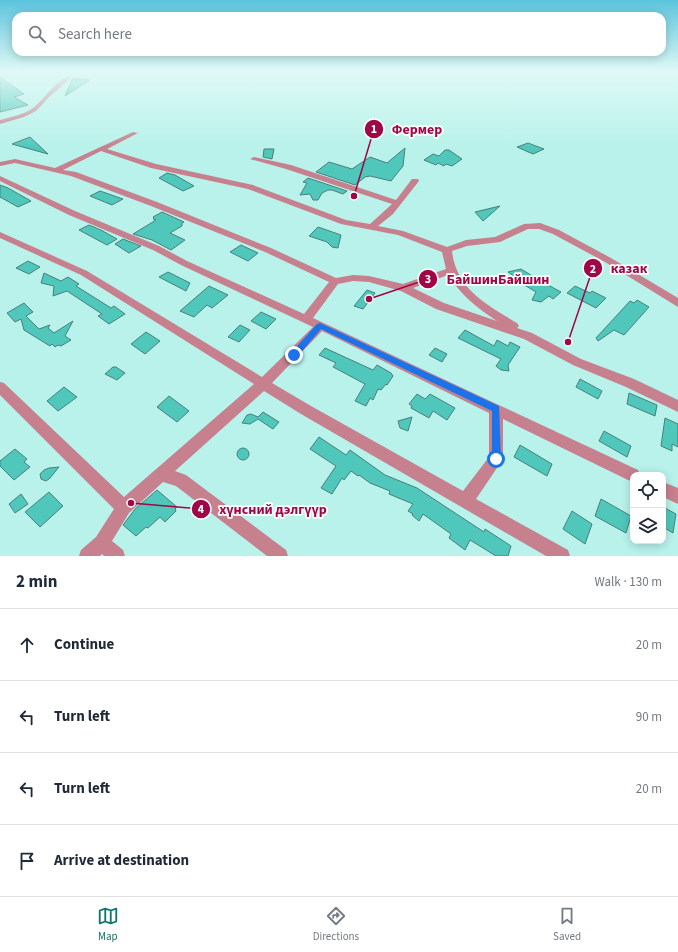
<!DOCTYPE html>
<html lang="en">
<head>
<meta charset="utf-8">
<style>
  :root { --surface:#fff; --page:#f6f6f7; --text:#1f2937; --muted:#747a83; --line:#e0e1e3; --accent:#0f766e }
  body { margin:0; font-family:"Source Sans 3",sans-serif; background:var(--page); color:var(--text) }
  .controls { position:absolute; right:12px; bottom:12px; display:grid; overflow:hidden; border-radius:8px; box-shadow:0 2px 10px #0003 }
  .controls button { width:36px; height:36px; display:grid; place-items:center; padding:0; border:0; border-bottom:1px solid var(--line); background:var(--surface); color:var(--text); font:20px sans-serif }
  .stop { position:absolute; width:12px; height:12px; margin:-9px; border:3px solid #1a73e8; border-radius:50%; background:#fff }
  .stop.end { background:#1a73e8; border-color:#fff; box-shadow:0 1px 4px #0008 }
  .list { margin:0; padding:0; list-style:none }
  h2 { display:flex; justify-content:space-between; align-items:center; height:52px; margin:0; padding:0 16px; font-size:17px }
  h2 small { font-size:13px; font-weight:400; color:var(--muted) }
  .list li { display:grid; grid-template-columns:26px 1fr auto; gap:12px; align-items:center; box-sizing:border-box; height:72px; padding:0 16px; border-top:1px solid var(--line) }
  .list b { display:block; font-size:15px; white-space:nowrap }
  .list em { font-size:13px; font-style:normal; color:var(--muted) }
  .icon { flex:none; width:22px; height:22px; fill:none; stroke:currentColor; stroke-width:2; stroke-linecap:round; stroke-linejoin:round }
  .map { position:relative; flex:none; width:678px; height:556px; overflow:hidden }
  .search { position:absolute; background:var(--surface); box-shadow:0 2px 10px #0003; left:12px; right:12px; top:12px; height:44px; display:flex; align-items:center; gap:10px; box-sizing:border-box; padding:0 14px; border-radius:12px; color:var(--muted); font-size:15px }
  .sheet { height:340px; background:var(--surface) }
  nav { display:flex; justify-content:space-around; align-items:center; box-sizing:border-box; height:56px; border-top:1px solid var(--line); background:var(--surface); font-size:11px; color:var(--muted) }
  nav a { display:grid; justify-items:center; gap:2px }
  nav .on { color:var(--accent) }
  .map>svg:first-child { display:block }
</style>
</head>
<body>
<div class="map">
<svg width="678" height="556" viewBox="0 0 678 556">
  <rect width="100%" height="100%" fill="#b8f2ea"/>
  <g fill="#4fc7bb" stroke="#4a807a">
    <path d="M0 77 24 94 14 97 28 105 0 112Z"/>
    <path d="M73 78 89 80 65 96Z"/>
    <path d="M30 137 48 154 12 144Z"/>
    <path d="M528 143 544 149 533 154 517 147Z"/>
    <path d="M405 148 403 166 391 181 370 176 365 177 355 185 316 172 329 162 352 169 370 157 387 163Z"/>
    <path d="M264 149H274L272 159 263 157Z"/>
    <path d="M445 150H449L462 159 452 166 446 164 444 166 438 163 436 165 424 160 433 154 439 156Z"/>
    <path d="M167 173 175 175 194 186 183 191 159 178Z"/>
    <path d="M308 178 347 191 343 194 332 190H328L322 193 318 200H313L310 194 300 195 307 183 303 182Z"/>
    <path d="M0 185 8 188 31 201 18 207 0 197Z"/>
    <path d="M100 191 123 199 112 205 90 196Z"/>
    <path d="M500 206 483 221 475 212Z"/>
    <path d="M162 212 184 222 182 223V226L170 233 185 240 171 250 152 240 133 234 156 220 153 219 154 218 153 217Z"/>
    <path d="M89 225 101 230 117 239 107 245 79 230Z"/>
    <path d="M318 227 341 235 338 248 332 247 327 242 309 236Z"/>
    <path d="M123 239 141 246 129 253 115 244Z"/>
    <path d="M241 245 258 253 248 261 230 252Z"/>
    <path d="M28 261 40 267 29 274 16 268Z"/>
    <path d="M521 269 539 280 561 292 553 299 549 296 541 302 532 300 536 292 516 280 518 279 508 272Z"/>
    <path d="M168 272 190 283 186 291 159 277Z"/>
    <path d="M44 273 61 281 68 277 79 284 76 286 111 308 114 306 125 314 109 324 98 316 102 314 67 291 53 296 54 286 41 283Z"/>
    <path d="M209 286 228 295 212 308 207 305 194 317 180 311Z"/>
    <path d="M575 286 590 293 592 291 606 298 596 308 567 293Z"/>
    <path d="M367 290 375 293 363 309 354 306Z"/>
    <path d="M637 300 649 307 624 335 614 330 598 341 596 338 630 301 634 303Z"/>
    <path d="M24 303 33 312 26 316 39 329 50 325 48 328 54 333 73 321 65 336 71 340 61 346 58 345 55 347 52 344 50 346 24 330 21 319 15 322 7 313Z"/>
    <path d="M261 312 276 319 266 329 251 321Z"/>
    <path d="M240 325 250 330 239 342 228 337Z"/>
    <path d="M465 330 494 346 497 340 508 346 510 342 520 347 508 365 509 371 501 370 496 366 501 359 458 338Z"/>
    <path d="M146 332 160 341 145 354 131 344Z"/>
    <path d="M325 348 373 370 377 365 391 373 393 376 387 385 386 384 381 390 378 389 373 400 370 398 366 406 355 401 365 384 335 368 333 367 336 363 319 355Z"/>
    <path d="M435 348 447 354 442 362 429 355Z"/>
    <path d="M113 367H116L125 373 117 380 105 374Z"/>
    <path d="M580 379 602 391 598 399 576 387Z"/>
    <path d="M64 387 77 397 58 411 47 401Z"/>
    <path d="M629 393 657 405 655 416 627 404Z"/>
    <path d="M417 394 425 399 430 394 455 408 447 420 433 411 429 418 411 408 412 406 409 404Z"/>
    <path d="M169 396 189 411 177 422 157 407Z"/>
    <path d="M263 412 279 422 273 429 258 419 250 424 242 423 247 415 251 414 258 417Z"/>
    <path d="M412 417 408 431 400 428 398 421Z"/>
    <path d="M665 418 678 424V447L672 444V451L661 446Z"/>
    <path d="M604 431 631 446 627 457 599 441Z"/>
    <path d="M319 437 346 455 350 450 385 475 417 488 484 532 485 529 511 546 508 556H496L470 540 465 550 449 538 451 534 423 514 419 521 412 515 413 514 408 511 413 504 389 494 390 491 370 483 359 475 358 476 351 471 344 480 342 478 332 494 321 488 336 466 310 449Z"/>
    <path d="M520 445 552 464 547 476 514 457Z"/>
    <circle cx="243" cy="454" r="6"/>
    <path d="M15 449 27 459 24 462 30 467 14 480 0 466V461Z"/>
    <path d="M59 467 50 478 46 481 41 479 40 474 44 470 49 468Z"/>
    <path d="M157 490 177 507 175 509 176 511 165 522 160 517 148 528 146 527 136 536 123 525 135 509Z"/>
    <path d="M49 492 63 506 40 527 25 512Z"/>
    <path d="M21 494 28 504 15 513 9 504Z"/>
    <path d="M601 499 631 516 626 533 595 516Z"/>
    <path d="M663 507 676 514 673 533 663 527Z"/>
    <path d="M572 511 592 524 585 544 563 529Z"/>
  </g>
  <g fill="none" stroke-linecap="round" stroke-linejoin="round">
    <g fill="#c6808e" fill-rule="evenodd">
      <path d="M68 76 70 77V79L49 97 36 111 24 117 0 124V120C11 117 23 115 33 108 45 99 53 83 68 76Z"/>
      <path d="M133 132 138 133 107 149 156 164 253 185 346 220 370 224 392 204 286 169 250 159 254 157 291 165 396 200 412 179H418L419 181 393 214 378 226 403 231 447 247 466 240 495 237 524 224 540 223 559 230 611 258 678 298V307L605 262 553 234 539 229H528L500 242 467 246 452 251C456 289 487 305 517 323L519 326 517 328 532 333 581 359 634 379 678 400V412L626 387 573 365 524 339 436 309 401 291 369 282 353 281 338 284 313 318 638 470 640 475H633V482L628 480 503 419V459L476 499 568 550 570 556H546L301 414 264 391 175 471 186 475 286 550 288 556H267L176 486 163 482 129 513 112 541 123 550 125 556H104L102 554 100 556H79L81 550 96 537 114 509 0 395V382L4 383 124 497 254 384 81 275 0 238V232L87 271 262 377 313 327 181 265 153 250 69 215 0 181V176L75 211 159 246 187 261 304 314 329 282 265 252 151 206 71 176 15 163 0 166V162L15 159 55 168ZM101 151 151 168 248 189 341 224 398 235 442 252 446 269 403 284 369 276 353 275 336 278 271 248 157 202 76 172 63 170ZM448 275C461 295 477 308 497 321L444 303 413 288ZM322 331 489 413V457L463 491 311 406 272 383Z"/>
      <path d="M663 482 678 488V504L663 497Z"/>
    </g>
  </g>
  <linearGradient id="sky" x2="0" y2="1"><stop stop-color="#5bc4dd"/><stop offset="0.48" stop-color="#dff9f6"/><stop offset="1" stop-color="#dff9f6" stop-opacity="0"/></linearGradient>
  <rect width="678" height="148" fill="url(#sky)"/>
  <path fill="#1a73e8" d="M320 323 499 406 501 459 500 462 496 463 493 462 492 459V411L321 329 297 357H291V353L317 324Z"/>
  <path fill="none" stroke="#a10647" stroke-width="1.5" d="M354 196L374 129M568 342L593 268M369 299L428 279M131 503L201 509"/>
  <g fill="#a10647" stroke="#fff" stroke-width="1.5">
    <circle cx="354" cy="196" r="4"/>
    <circle cx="568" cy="342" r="4"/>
    <circle cx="369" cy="299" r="4"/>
    <circle cx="131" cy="503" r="4"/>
    <circle cx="374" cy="129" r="10"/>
    <circle cx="593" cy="268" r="10"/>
    <circle cx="428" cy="279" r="10"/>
    <circle cx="201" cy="509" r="10"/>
  </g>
  <g font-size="12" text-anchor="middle" font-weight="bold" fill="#fff">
    <text x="374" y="133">1</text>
    <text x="593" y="273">2</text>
    <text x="428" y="283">3</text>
    <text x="201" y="513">4</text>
  </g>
  <g font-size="14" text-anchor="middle" font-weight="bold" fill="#a10647" stroke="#fff" stroke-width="3.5" stroke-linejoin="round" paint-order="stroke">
    <text x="417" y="134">Фермер</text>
    <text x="629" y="273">казак</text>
    <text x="498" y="284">БайшинБайшин</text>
    <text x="273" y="514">хүнсний дэлгүүр</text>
  </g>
</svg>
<div class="controls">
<button><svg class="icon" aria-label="locate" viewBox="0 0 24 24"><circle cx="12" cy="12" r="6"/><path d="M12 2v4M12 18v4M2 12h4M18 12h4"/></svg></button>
<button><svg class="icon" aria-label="layers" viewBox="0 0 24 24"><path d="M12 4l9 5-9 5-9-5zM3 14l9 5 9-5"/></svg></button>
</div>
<div class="stop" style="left:496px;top:459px"></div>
<div class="stop end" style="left:294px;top:355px"></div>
<div class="search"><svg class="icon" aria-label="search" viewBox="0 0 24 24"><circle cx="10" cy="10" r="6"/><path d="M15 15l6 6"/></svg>Search here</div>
</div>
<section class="sheet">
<h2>2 min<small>Walk · 130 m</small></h2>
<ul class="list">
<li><svg class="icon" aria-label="ahead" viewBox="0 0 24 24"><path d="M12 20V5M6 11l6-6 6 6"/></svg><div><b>Continue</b></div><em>20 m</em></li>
<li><svg class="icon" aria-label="left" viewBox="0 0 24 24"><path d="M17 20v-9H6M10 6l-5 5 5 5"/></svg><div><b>Turn left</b></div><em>90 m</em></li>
<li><svg class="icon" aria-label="left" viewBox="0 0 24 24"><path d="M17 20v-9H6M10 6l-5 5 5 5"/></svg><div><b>Turn left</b></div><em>20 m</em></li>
<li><svg class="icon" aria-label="arrive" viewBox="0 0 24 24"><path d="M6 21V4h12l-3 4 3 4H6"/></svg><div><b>Arrive at destination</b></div></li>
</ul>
</section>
<nav>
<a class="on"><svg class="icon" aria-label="map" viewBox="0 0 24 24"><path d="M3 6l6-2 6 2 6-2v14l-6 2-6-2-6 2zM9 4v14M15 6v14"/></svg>Map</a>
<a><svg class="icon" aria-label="directions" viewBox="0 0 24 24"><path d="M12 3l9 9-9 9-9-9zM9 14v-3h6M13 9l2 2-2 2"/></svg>Directions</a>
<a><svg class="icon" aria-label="saved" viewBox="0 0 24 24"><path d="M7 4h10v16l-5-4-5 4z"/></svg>Saved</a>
</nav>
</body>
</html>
